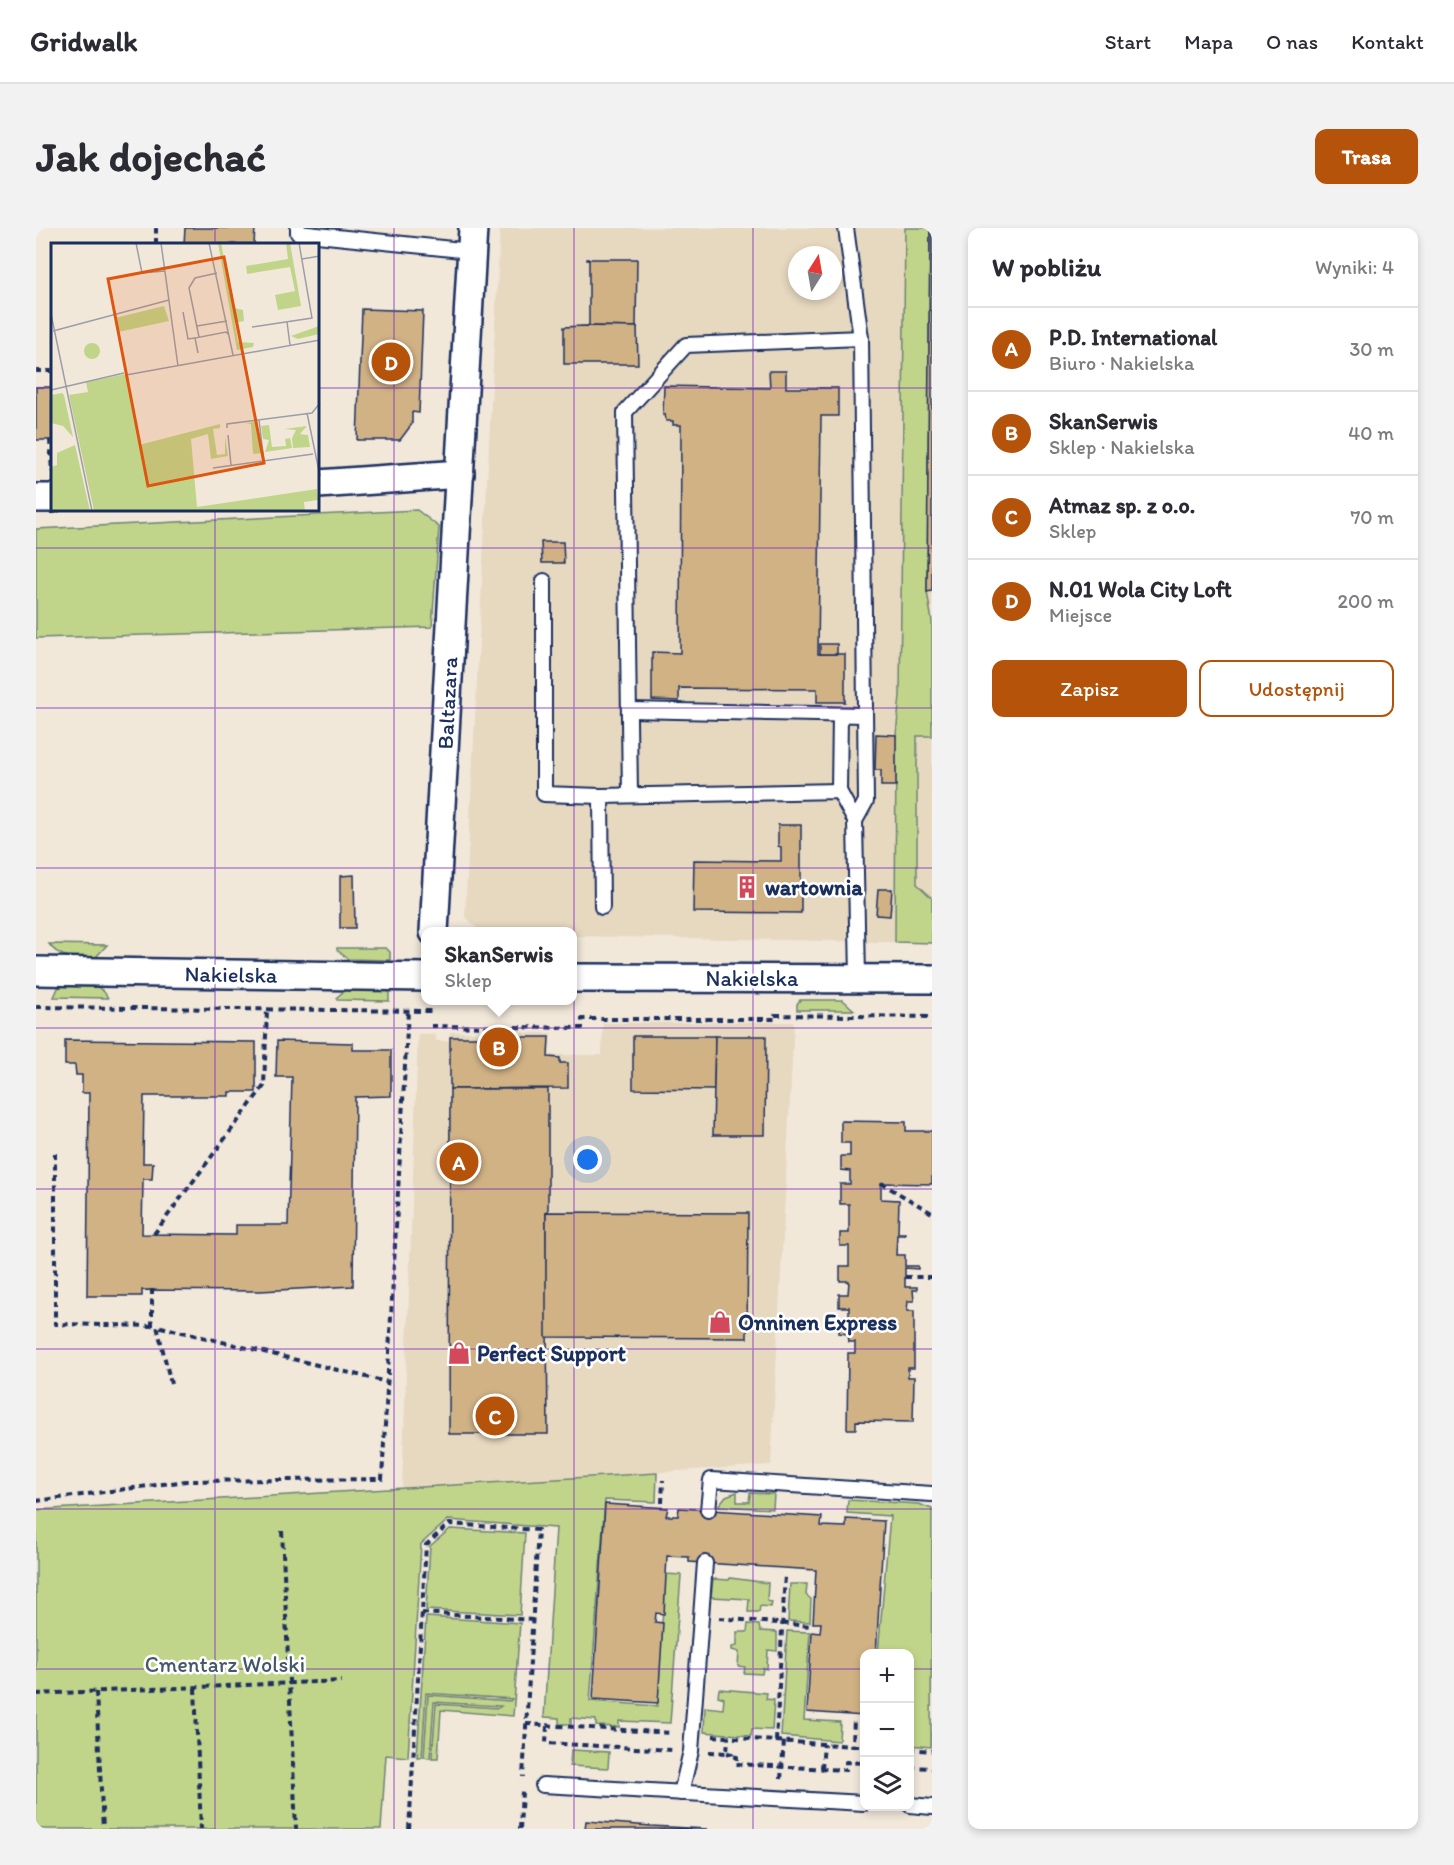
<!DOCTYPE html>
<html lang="pl">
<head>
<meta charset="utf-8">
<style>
  :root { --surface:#fff; --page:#f2f2f3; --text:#2b2b33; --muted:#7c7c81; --line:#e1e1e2; --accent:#b45309 }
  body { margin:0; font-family:Itim,sans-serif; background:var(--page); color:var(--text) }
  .controls { position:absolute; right:18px; bottom:18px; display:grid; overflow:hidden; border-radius:12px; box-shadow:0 3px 9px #0003 }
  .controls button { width:54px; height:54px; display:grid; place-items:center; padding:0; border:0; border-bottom:2px solid var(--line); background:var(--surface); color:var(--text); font:30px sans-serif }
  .compass { position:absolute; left:752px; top:18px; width:54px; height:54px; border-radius:50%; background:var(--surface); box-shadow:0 3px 9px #0003; rotate:11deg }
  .you { position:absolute; left:552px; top:932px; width:21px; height:21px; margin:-15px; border:4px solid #fff; border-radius:50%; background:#1a73e8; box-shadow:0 0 0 9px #1a73e833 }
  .badge { display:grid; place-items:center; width:39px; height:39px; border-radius:50%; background:var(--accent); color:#fff; font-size:20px; font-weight:700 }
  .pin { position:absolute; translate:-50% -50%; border:3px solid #fff; box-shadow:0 2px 6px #0006 }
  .popup { position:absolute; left:385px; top:699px; width:156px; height:78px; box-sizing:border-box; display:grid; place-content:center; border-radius:12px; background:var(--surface); filter:drop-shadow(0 2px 4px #0005); font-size:20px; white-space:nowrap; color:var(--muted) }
  .popup b { font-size:22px; color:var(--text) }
  .popup::after { content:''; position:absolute; left:50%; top:100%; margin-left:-12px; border:12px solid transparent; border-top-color:var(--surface) }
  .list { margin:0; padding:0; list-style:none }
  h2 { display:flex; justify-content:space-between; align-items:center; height:78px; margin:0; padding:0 24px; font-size:26px }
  h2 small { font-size:20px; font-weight:400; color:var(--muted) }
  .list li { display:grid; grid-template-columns:39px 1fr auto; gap:18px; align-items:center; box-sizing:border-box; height:84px; padding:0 24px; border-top:2px solid var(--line) }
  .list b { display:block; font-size:22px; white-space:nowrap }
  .list p { margin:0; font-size:20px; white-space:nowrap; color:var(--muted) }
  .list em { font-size:20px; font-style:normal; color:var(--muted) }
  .actions { display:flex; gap:12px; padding:18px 24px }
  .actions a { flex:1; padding:14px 0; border:2px solid var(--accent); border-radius:12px; text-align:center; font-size:21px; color:var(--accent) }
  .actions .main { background:var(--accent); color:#fff }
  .icon { flex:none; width:33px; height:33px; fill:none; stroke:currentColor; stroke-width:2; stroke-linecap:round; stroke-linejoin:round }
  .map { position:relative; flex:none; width:896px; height:1601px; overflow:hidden; border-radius:12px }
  header { display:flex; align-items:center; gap:36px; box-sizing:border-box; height:84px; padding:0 30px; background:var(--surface); border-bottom:2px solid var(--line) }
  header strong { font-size:28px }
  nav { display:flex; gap:33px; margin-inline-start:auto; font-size:21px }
  .intro { display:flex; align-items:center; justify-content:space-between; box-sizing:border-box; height:144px; padding:0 36px }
  h1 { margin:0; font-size:42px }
  .button { padding:15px 27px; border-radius:12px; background:var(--accent); color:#fff; font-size:21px; font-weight:700 }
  main { display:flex; gap:36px; padding:0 36px }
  aside { flex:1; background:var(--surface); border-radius:12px; box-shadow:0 3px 9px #0003 }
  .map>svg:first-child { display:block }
</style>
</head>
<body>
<header>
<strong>Gridwalk</strong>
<nav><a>Start</a><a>Mapa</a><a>O nas</a><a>Kontakt</a></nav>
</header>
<div class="intro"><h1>Jak dojechać</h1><a class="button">Trasa</a></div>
<main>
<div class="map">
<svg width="896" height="1601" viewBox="0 0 896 1601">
  <rect width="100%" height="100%" fill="#f1e8da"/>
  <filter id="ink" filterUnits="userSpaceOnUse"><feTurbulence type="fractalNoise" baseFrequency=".0167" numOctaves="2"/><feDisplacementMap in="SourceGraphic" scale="12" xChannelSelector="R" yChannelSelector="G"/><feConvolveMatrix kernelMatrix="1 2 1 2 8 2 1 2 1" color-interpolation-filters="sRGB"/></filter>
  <g filter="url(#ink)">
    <g fill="#e7d8c0" fill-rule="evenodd">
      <path d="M464 0H896V715L537 708 536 704 443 703 429 688ZM761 27H797V63H761Z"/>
      <path d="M758 794 735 1237 366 1261 382 806H400V813H413L414 804 515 805 514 827H566L567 795Z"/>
    </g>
    <g fill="#c1d58a" stroke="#6e8274" stroke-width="1.5">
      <path d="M869 0H894L891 364 896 393V508H881V656L896 670V715L859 714 860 507 864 468Z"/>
      <path d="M381 282 403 299 396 399 0 410V301Z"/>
      <path d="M13 716 71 717 60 729C42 729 25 733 13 716Z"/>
      <path d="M301 720H350L354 724V732L312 731 301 722Z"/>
      <path d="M30 757C47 757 64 753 72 770L18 769 22 760Z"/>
      <path d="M313 759 353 760V773L301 772V769Z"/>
      <path d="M764 772H807L818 782H761V776Z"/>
      <path d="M621 1245 620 1274 569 1272 554 1473 621 1478 629 1346 645 1347 634 1495 583 1493V1499L560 1498V1492L535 1490V1496H523V1490L508 1489 520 1300 412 1292 385 1316 372 1529 350 1527 345 1601H0V1282Z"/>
      <path d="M701 1264V1274H713L714 1265 738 1266 737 1281 682 1278 690 1268Z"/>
      <path d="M812 1272 883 1276 896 1281 895 1519 874 1517V1426L842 1425 854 1288 811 1285Z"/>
      <path d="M414 1301 489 1305 484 1387 390 1382 394 1318Z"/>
      <path d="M694 1350 732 1355 731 1373 736 1374 735 1379 724 1378 723 1384H712L713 1371 675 1369 677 1351 693 1352Z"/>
      <path d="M754 1356H771L770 1367 775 1371 774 1394 752 1393Z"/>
      <path d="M390 1389 484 1395 477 1488 405 1482 402 1530H396L400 1476 462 1480 465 1478 398 1474 394 1530 388 1529 392 1467 474 1473 476 1471 390 1465 386 1529H381Z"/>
      <path d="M712 1396 723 1397 724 1403 741 1404V1423L732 1422 731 1441 727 1440 726 1446 708 1445 709 1439 702 1438 703 1424 696 1422V1419L701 1418V1404H711Z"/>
      <path d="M751 1403 774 1404 768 1492 804 1494 803 1513 745 1508Z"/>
      <path d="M683 1461 731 1465 730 1471 738 1472 736 1502 716 1501 715 1508 668 1504 669 1479 687 1481 688 1470 682 1468Z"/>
      <path d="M535 1522 573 1524 572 1540 534 1538Z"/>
    </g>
    <g fill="#d1b285" stroke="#1b2f5e" stroke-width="1.5">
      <path d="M149 0H219L218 16H148Z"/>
      <path d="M894 0H896V363L891 364Z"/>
      <path d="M551 31H601L600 97 601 99 551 98 553 97V32H551Z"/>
      <path d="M326 81 387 83 383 185 376 184V196L364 212H321Z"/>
      <path d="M547 98 601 99 602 136H528V99Z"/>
      <path d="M733 143H750V160H802V188H785L782 426H809V474H781V461L643 460V473L616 472V424L644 425 645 197H637V193H630L629 186 627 187 628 158 734 160Z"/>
      <rect x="0" y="159" width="16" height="53"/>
      <path d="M505 314H527L528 335H506Z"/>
      <rect x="784" y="416" width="17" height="10"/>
      <path d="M840 506 860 507V558H845V542H839Z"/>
      <path d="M742 597H765V685L657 684 658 632 745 633V619L742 618Z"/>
      <path d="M318 647 319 700H304V648Z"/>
      <path d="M842 661H856L854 688 840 687Z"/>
      <path d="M597 808H679L678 862 597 861Z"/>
      <path d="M679 808H730L729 907H677Z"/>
      <path d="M414 809H513L512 829 524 830V835H532V860L414 861Z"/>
      <path d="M29 812 220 814V864H193V868H108L107 935H117L116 951H107L106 1006 200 1007V997H252L256 849H240L241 813 317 815V822H355V868L319 869 317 1058 224 1063 106 1062V1068H51L53 865H46V847H40L39 837H29Z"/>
      <path d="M414 861H512V984H510L512 1206H413Z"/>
      <path d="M805 893 870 894V903H896V956L845 955V971L863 972 862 1005H869V1007H861L860 1027H869V1038H882V1041L869 1040V1059H881V1062H877L878 1073H872L871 1083H878V1140H872V1149H878L877 1194 820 1193V1201H811L812 1125H819V1114H813L812 1106 803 1105 804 1091H813V1079H803V1066H812L813 1053H804V1038H813V1018H804V1005H813V976H804V956H814V943L805 942V928H814V915H805Z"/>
      <path d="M510 984 712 985 711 1110 510 1109Z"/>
      <path d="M569 1276 632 1280 630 1288H642L643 1280 786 1289 785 1298 810 1299V1291L848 1293 840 1426H828V1488L771 1484 776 1404 784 1405 785 1395H777L780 1342 653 1334V1329L631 1328 628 1386 620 1385 619 1394 627 1395 622 1475 557 1471Z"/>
      <path d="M550 1593 615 1598 671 1601H549Z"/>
    </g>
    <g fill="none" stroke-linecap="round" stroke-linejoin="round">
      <g stroke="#1b2f5e" stroke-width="18">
        <g id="service">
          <path d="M262 0V5L435 23"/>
          <path d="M810 0 825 110 830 573 819 593 822 750"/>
          <path d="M508 353V566L565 568"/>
          <path d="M594 482 829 487"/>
          <path d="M803 563 804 487"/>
          <path d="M594 567 589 184 650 117 825 110"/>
          <path d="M566 679 565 568 803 563 819 593"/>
          <path d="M672 1282 675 1252 896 1266"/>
          <path d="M507 1557 828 1575"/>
          <path d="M645 1565 655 1523 669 1335"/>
          <path d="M874 1577 896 1579"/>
        </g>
      </g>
      <g stroke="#1b2f5e" stroke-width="32">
        <g id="minor">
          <path d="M282 256 424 246"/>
          <path d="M0 270H16"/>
          <path d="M398 704 437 0"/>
          <path d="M0 743 390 749"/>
          <path d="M536 750 896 751"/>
        </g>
      </g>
      <g stroke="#1b2f5e" stroke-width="4" stroke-dasharray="6 4.5" stroke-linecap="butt">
        <path d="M120 16V0"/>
        <path d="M0 143H16"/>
        <path d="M14 212 16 244"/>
        <path d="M0 779 395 783"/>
        <path d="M395 798 546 800V791H739V787L896 789"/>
        <path d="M19 925V1096L121 1098"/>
        <path d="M845 955 896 985"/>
        <path d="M118 1006 228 858 231 782"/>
        <path d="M869 1049H896"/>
        <path d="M116 1061V1098"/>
        <path d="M135 1156 121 1098 351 1154"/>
        <path d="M0 1273 150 1253 346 1251 372 783"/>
        <path d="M626 1275 627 1252"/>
        <path d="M246 1303 260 1601"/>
        <path d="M386 1385 497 1392"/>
        <path d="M683 1390 775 1398"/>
        <path d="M159 1460 165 1601"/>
        <path d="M60 1464 67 1601"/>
        <path d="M0 1466 305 1453"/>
        <path d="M490 1496 636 1505"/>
        <path d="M511 1498 510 1515 636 1522"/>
        <path d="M677 1508 740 1513 749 1346"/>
        <path d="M740 1513 817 1518 818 1491"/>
        <path d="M817 1518H828"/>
        <path d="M874 1521 896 1523"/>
        <path d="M673 1524 691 1525 692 1509"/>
        <path d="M691 1525 696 1526 695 1528 701 1529 700 1536 810 1542V1534L828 1535"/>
        <path d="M874 1539 896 1540"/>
        <path d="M786 1540 788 1516"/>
        <path d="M745 1551 748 1513"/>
        <path d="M373 1601 390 1317 413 1296 502 1302 487 1549"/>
        <path d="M484 1601 486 1563"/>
      </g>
      <use href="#service" stroke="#fff" stroke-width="14"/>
      <use href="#minor" stroke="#fff" stroke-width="27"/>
    </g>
  </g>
  <path fill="none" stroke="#7b2cbf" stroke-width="1.5" stroke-opacity="0.55" d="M179 0V16M358 0V1601M538 0V1601M717 0V1601M0 160H16M282 160H896M179 282V1601M0 320H896M0 480H896M0 640H896M0 800H896M0 961H896M0 1121H896M0 1281H896M0 1441H828M874 1441H896"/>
  <defs>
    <g id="building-bare" transform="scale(1.8)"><path d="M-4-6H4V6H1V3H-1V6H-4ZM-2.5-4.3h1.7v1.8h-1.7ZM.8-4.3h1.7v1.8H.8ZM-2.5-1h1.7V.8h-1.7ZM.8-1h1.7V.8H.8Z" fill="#d1495b" stroke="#fff" stroke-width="2.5" paint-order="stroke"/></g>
    <g id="shop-bare" transform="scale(1.8)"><path d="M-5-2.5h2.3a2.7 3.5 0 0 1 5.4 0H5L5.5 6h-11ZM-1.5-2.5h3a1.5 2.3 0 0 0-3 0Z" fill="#d1495b" stroke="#fff" stroke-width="2.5" paint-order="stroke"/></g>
  </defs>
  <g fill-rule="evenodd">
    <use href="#building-bare" x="711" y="659"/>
    <use href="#shop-bare" x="684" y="1094"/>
    <use href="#shop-bare" x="423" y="1125"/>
  </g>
  <g text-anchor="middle" stroke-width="5" stroke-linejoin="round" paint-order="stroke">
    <g font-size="22" fill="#1b2f5e" stroke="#fff">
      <text transform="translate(411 475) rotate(-87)" y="8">Baltazara</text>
      <text transform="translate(195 746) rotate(1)" y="8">Nakielska</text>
      <text x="716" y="758">Nakielska</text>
    </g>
    <g font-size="22" font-weight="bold" fill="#1b2f5e" stroke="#fff" text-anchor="start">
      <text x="729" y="667">wartownia</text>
      <text x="702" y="1102">Onninen Express</text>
      <text x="441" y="1133">Perfect Support</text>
    </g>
    <g font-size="22" fill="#445869" stroke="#fff">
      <text x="189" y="1444">Cmentarz Wolski</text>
    </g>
  </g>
  <g transform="translate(15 15)">
    <rect width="268" height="268" fill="#f1e8da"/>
    <path d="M167 0H170L183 65 192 67 193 78 184 80 187 99 203 100 202 104 186 107ZM235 0H239L250 63 227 67 224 52 244 48 239 24 196 31 195 23 237 16ZM113 63 118 78 67 89 64 75ZM268 83V91L247 96 240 93ZM33 108a8 8 0 1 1 16 0a8 8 0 1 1-16 0ZM75 131 88 202 169 181V185L162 186 166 212 174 211V194L177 213 160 216 157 191 140 196 146 264 266 246 267 257 253 259 254 268H43L18 152 37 149 35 139ZM11 150 13 152 22 194 12 183 0 180V152ZM204 179 211 210 202 211 200 181 194 180ZM218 182 221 204 235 203 234 196 239 195 241 205 214 209 218 197 212 196 210 183ZM256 183 249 191 257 192 259 204 242 205 241 195 245 187 233 186ZM24 202 39 268H0V224L6 222V210Z" fill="#c1d58a"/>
    <path fill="none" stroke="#9b9ea8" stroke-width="1.5" d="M85 0 91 30 114 28M110 0 127 123M158 0 182 112M251 16 269 13M132 69 137 96 144 95M0 71 41 268M236 79 239 102M146 83 176 78M201 84 261 75 248 0M2 88 118 57M148 94 138 45 144 35 166 30M147 110 144 95 175 89 178 92M75 132 269 97M0 147 73 130M256 170 269 233M208 177 213 218M176 185V181L261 170 269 160M177 192 180 222M162 225 262 211"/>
    <path fill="#de5710" fill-opacity="0.15" stroke="#de5710" stroke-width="3" d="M173 14 213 220 97 243 57 36Z"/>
    <rect width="268" height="268" fill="none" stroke="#1b2f5e" stroke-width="3"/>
  </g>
</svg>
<div class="controls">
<button>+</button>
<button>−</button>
<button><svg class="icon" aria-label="layers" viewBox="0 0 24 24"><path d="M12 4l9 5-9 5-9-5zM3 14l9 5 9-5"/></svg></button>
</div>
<svg class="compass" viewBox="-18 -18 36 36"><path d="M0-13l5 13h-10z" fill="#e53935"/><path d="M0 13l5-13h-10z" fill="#7c7c81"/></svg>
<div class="you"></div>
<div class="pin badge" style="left:423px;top:934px">A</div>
<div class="pin badge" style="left:463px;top:819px">B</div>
<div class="popup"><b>SkanSerwis</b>Sklep</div>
<div class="pin badge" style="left:459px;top:1188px">C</div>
<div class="pin badge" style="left:355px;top:134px">D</div>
</div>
<aside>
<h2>W pobliżu<small>Wyniki: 4</small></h2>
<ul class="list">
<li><span class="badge">A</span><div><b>P.D. International</b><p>Biuro · Nakielska</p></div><em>30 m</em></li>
<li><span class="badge">B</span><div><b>SkanSerwis</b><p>Sklep · Nakielska</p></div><em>40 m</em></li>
<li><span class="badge">C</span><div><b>Atmaz sp. z o.o.</b><p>Sklep</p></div><em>70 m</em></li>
<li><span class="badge">D</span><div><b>N.01 Wola City Loft</b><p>Miejsce</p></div><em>200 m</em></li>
</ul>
<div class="actions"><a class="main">Zapisz</a><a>Udostępnij</a></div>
</aside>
</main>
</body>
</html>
